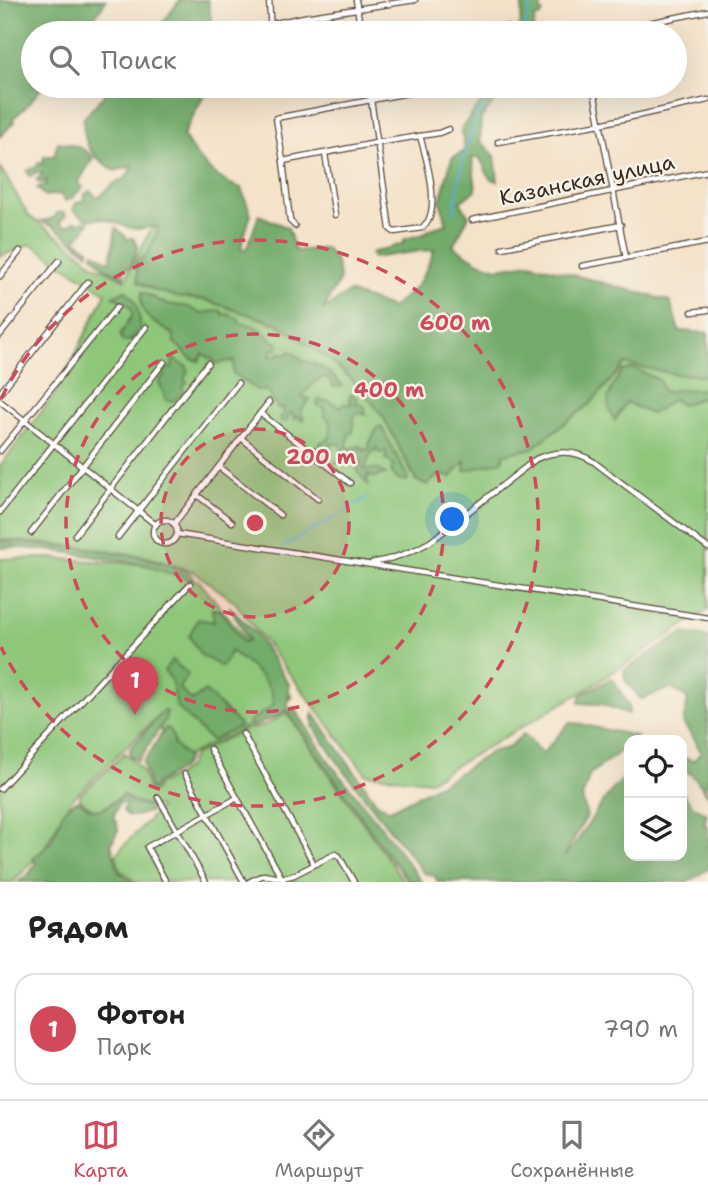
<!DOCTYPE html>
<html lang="ru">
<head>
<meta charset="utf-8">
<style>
  :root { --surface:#fff; --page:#f6f6f6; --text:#222; --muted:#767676; --line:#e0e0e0; --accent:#d1495b }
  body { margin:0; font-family:"Shantell Sans",sans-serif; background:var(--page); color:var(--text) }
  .controls { position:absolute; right:21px; bottom:21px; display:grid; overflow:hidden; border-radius:14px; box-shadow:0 7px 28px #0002 }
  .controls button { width:63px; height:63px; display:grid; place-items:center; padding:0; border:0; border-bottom:2px solid var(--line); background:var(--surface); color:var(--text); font:35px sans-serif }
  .you { position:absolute; left:453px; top:520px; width:24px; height:24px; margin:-18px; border:5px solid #fff; border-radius:50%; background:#1a73e8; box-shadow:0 0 0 10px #1a73e833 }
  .badge { display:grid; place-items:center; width:46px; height:46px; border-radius:50%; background:var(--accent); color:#fff; font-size:23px; font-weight:700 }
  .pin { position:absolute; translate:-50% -58px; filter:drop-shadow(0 2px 4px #0008) }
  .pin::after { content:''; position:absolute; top:37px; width:24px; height:21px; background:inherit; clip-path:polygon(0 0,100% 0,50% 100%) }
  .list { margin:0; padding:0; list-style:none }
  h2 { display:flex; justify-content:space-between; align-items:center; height:91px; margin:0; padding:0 28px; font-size:30px }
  h2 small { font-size:23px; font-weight:400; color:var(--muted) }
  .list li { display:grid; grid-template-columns:46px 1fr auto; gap:21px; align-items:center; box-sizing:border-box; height:112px; margin:0 14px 14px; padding:0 14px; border:2px solid var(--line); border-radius:21px }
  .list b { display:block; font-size:26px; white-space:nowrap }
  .list p { margin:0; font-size:23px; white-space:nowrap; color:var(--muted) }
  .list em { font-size:23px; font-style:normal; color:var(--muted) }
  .icon { flex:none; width:38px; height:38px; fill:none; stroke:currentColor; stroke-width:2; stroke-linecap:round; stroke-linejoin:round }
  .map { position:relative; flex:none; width:708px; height:882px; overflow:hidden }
  .search { position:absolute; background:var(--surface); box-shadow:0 7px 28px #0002; left:21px; right:21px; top:21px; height:77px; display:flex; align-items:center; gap:18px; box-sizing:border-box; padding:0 24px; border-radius:38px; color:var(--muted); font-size:26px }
  .sheet { height:217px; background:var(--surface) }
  nav { display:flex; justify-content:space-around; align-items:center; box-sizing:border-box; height:98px; border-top:2px solid var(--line); background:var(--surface); font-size:19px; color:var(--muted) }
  nav a { display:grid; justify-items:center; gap:4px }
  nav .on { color:var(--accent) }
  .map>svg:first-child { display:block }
</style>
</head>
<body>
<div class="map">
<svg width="708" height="882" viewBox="0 0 708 882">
  <rect width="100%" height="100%" fill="#f7f3e8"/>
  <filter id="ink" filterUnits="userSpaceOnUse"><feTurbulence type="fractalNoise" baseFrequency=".0143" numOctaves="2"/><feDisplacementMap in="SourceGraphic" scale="14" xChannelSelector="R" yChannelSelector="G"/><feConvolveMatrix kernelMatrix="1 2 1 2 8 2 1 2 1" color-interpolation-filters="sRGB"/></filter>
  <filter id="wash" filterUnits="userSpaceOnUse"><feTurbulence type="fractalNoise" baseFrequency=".00686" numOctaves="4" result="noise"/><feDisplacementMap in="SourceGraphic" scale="28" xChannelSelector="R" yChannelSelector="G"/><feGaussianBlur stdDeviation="1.57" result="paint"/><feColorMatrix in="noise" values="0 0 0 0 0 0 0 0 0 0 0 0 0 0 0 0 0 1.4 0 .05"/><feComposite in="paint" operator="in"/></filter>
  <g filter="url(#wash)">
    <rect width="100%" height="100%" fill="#f4e2c9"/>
    <g fill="#8ec67a" stroke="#64784c" stroke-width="2">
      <path d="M0 167 29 216 73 247 93 264 125 280 149 233 155 226 158 230 138 282 157 291 178 297 205 300 278 324 330 360 360 387 384 418 416 481C427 479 441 473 451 476L465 461V470L503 454 532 448 590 404 625 363 675 374 708 376V610L587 689 429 781 366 774 234 601 193 571 144 556 92 548 0 539V466L56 393 106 293 31 244 0 256Z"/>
      <path d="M47 558 136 564 168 569 199 581 292 696 281 710 185 757 153 721 70 801 42 852 13 882H0V559Z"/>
      <path d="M286 712 404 882H135L128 875 120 871 116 854 159 809V807L134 801 123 794C104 807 100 819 80 799V795L125 753 142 770 148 789 152 792 156 789 158 784 175 777 189 766 193 755 246 729C259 729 276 721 286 712Z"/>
    </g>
    <g fill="#72ab6a" stroke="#566a44" stroke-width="2">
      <path d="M0 0H106L84 33H33V86H43L24 109 13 118 14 122 0 137Z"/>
      <path d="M180 0H208L213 33H155Z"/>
      <path d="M523 0H543L540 10 543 12 541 16 535 18 533 33H516L520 26Z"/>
      <path d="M112 86H206V91L183 135C196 158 214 180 241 188L251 214 241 247 246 250 259 215 288 228 295 251 325 248 335 259 340 279 323 310 349 292 393 308C398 300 405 298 411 292 422 282 429 264 434 250L420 251 373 258 371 253 402 244 405 239 424 234 430 229 447 224 440 201 452 158 465 151 461 129 485 97 495 101 481 118 480 141 495 156 498 181 490 179 480 158H472L476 190 460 202 469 216 453 246 479 262 497 268 530 263 670 301 679 331 708 333V376L675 374 625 364 590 404 532 448 504 454 502 461 465 471V461L451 477C441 473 435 477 428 485L417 481 384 418 360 387 330 360 278 324 205 300 178 297 157 291 138 282 136 263 148 253 158 230 156 226C150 227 144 229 138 229 120 228 106 214 88 220L73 210 76 203 84 200 85 194 90 191 98 198 116 182 126 178 132 166 115 171C92 155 84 150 83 119Z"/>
      <path d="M58 142C72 144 84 147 93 158L78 183 83 187 72 198 65 201 60 194 45 196 37 188 45 185 47 180 40 183 36 180 43 174 37 172 30 176 27 171 36 167 38 163 43 164 44 156H54Z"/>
      <path d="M64 212 66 216 59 222 66 227 76 221 78 224 82 221 89 223 76 240 90 250 88 253 56 228 41 221 54 218 57 213Z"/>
      <path d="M116 228 124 235 127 239 133 238 138 246 130 267 124 269V278L104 267 93 255 94 252 110 262Z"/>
      <path d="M125 290C137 298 139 314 141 328L130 341H123L120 335 133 314 130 306 113 296Z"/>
      <path d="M142 292 166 304 189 307 201 314 218 310 222 311 223 315 228 314 239 319 240 324C256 322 265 335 278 344V349L275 348 270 355 275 357 279 353 288 354 290 351 301 358V361C318 361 332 375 343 386L334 387C324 365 313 386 302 395L305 398 310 399 301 411 304 420H301L298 417 294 419 293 414 290 413 286 422 280 421V417L284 414V408L278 409 268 391 257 390 233 373 234 361 217 363 203 354 199 361 191 359 174 342V335C155 322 137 318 142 292Z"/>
      <path d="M173 359 187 367 188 372 184 378 187 383 183 386V393L173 401 166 400 159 381 165 375V368H172Z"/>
      <path d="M633 368 659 380 664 392C673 389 696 390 708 389V396L680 405 674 399 651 414 626 402 615 421C601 399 611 391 622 371Z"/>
      <path d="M352 394 357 399 356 403 362 404 365 408 366 415 358 413 354 417 353 432 349 434 347 447 351 448 360 446 365 450 370 449 369 444 378 427 381 426 408 478 407 481 397 479 391 471 393 465 386 459V451L379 453 376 448 369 458 364 470 377 469 386 474 373 477 367 475 368 485 357 471 362 461 352 462 349 459 334 464 340 458 347 455 343 453 341 444H331L327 453 321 456 314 450 320 447V443L329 439C332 429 332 422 324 415V408L317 405 318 400 329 401 341 407 343 404H351L349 397Z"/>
      <path d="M0 541 91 549 144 558 184 570 190 573 193 578 192 580H189L180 574 168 573 144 564 58 551 13 547 0 548Z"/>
      <path d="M229 606 256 634 289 684 288 709 280 715 253 726 251 727 249 723 251 721 273 705C275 683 247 664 231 651L222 667 201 655 189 636 198 619 214 622 212 609 220 610 243 642 249 640Z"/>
      <path d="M683 633 708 637V785L704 786 708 796 696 779 682 767V757L693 761 701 753 696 742 683 723 688 699 671 688 641 699 625 680 624 670Z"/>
      <path d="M172 660 188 674 179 688 192 701 205 691 241 726 211 741 177 707 171 679 164 671Z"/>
      <path d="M612 678 629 706V714L602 704 579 703 581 695Z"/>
      <path d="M294 708 333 767 376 820 422 882H409L385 851 288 712Z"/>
      <path d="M163 711H167L165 720 138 761 130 755V749Z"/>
      <path d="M313 713 377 803 390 810 449 779 493 751 508 748 523 734C534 740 532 747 543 753L570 722 637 736 633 740H629V745L590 774 582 798 587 816 564 856C574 848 580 836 587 826 599 807 611 788 629 774V856H682V792L692 805 707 814 704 824 708 826V869L688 882H438L434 875 424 873 341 767 313 726Z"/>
      <path d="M166 728 169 729 173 737 174 745 188 758C184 771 168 776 156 783L154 789H150L143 762C152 752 157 739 166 728Z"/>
      <path d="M123 796 133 803 154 808V810L136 816H128L123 811 126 803H119L113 818 116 822 118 830 111 844 119 872 133 882H18L27 876 36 864 33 858C42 852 49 846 53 837 62 819 58 808 79 800 98 819 104 808 123 796Z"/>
    </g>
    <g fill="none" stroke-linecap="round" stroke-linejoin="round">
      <g stroke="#59add5" stroke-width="2">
        <path d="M523 33 532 0"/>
        <path d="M454 212 462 163 474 122 496 86"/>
        <path d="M283 547 367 498"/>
      </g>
    </g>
  </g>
  <g filter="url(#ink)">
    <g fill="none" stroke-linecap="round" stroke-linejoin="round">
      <g stroke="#574638" stroke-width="7">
        <g id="minor">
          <path d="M269 0 271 33"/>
          <path d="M356 0 361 33"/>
          <path d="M271 24 304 17 415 0"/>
          <path d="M475 33 506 27"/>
          <path d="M598 33 708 11"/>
          <path d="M369 86 390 229 394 232 422 228C423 227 429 220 429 219 438 198 426 157 420 136"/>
          <path d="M593 86 626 258"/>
          <path d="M525 92 557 86"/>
          <path d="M498 142 600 124 708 100"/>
          <path d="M325 154 335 215"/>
          <path d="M283 161 376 143 439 133 449 129"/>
          <path d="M472 220 708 171"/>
          <path d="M295 226 290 221 283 161 276 118 445 86"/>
          <path d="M502 248 621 225"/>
          <path d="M582 266 708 242"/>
          <path d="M0 276 20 251"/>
          <path d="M692 312 708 310"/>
          <path d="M0 335 59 261"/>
          <path d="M0 393 88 282"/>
          <path d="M0 401 156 525"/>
          <path d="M260 413 350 483"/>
          <path d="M241 438 318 499"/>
          <path d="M0 451 117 307"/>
          <path d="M219 467 280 515"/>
          <path d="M197 495 232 522"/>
          <path d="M0 512 146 327"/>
          <circle cx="165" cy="532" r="12"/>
          <path d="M174 524 269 402"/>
          <path d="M31 533 164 362"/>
          <path d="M177 534 708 618"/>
          <path d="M75 535 208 363"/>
          <path d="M118 537 238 383"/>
          <path d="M372 563C393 559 411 553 430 542L536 459C556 450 576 450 594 462L708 548"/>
          <path d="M243 734 314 864"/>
          <path d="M210 749 284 882"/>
          <path d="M185 774 244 882"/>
          <path d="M0 789 190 584"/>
          <path d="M158 797 206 882"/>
          <path d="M166 882 147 847 237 798"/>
          <path d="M249 882 263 875 282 878 294 875 335 854 339 856 354 882"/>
        </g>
      </g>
      <use href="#minor" stroke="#fff" stroke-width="4.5"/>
    </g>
  </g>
  <circle cx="255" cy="523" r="94" fill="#d1495b" fill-opacity=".12"/>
  <g fill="none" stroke="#d1495b" stroke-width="3.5" stroke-dasharray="12 9">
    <circle cx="255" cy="523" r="94"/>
    <circle cx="255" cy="523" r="189"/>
    <path d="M1 399A283 283 0 1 1 1 647"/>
  </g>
  <g text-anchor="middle" stroke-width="5" stroke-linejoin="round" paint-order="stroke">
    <g font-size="21" fill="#3b2a1e" stroke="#f7f3e8">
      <text transform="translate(587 180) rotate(-12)" y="7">Казанская улица</text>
    </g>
  </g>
  <circle cx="255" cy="523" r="10" fill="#d1495b" stroke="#f7f3e8" stroke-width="3.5"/>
  <g font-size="21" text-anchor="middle" font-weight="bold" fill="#d1495b" stroke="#f7f3e8" stroke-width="5" stroke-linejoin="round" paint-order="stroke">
    <text x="455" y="330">600 m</text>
    <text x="389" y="397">400 m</text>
    <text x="321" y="464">200 m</text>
  </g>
</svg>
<div class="controls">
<button><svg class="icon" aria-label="locate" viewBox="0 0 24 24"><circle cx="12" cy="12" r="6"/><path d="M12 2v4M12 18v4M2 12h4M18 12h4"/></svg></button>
<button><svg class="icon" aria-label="layers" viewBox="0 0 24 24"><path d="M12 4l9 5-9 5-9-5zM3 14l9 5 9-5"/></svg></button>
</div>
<div class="you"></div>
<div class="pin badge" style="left:135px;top:715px">1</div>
<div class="search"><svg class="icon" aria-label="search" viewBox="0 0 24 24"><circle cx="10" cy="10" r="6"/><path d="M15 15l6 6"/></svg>Поиск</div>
</div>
<section class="sheet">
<h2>Рядом<small></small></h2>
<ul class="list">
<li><span class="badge">1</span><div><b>Фотон</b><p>Парк</p></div><em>790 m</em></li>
</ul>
</section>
<nav>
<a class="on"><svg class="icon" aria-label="map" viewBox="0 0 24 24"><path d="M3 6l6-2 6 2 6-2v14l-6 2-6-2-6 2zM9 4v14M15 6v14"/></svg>Карта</a>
<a><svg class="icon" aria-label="directions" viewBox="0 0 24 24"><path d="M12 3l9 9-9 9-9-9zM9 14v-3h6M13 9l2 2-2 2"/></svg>Маршрут</a>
<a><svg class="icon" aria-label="saved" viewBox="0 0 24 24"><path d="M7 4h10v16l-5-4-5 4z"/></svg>Сохранённые</a>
</nav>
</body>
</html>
